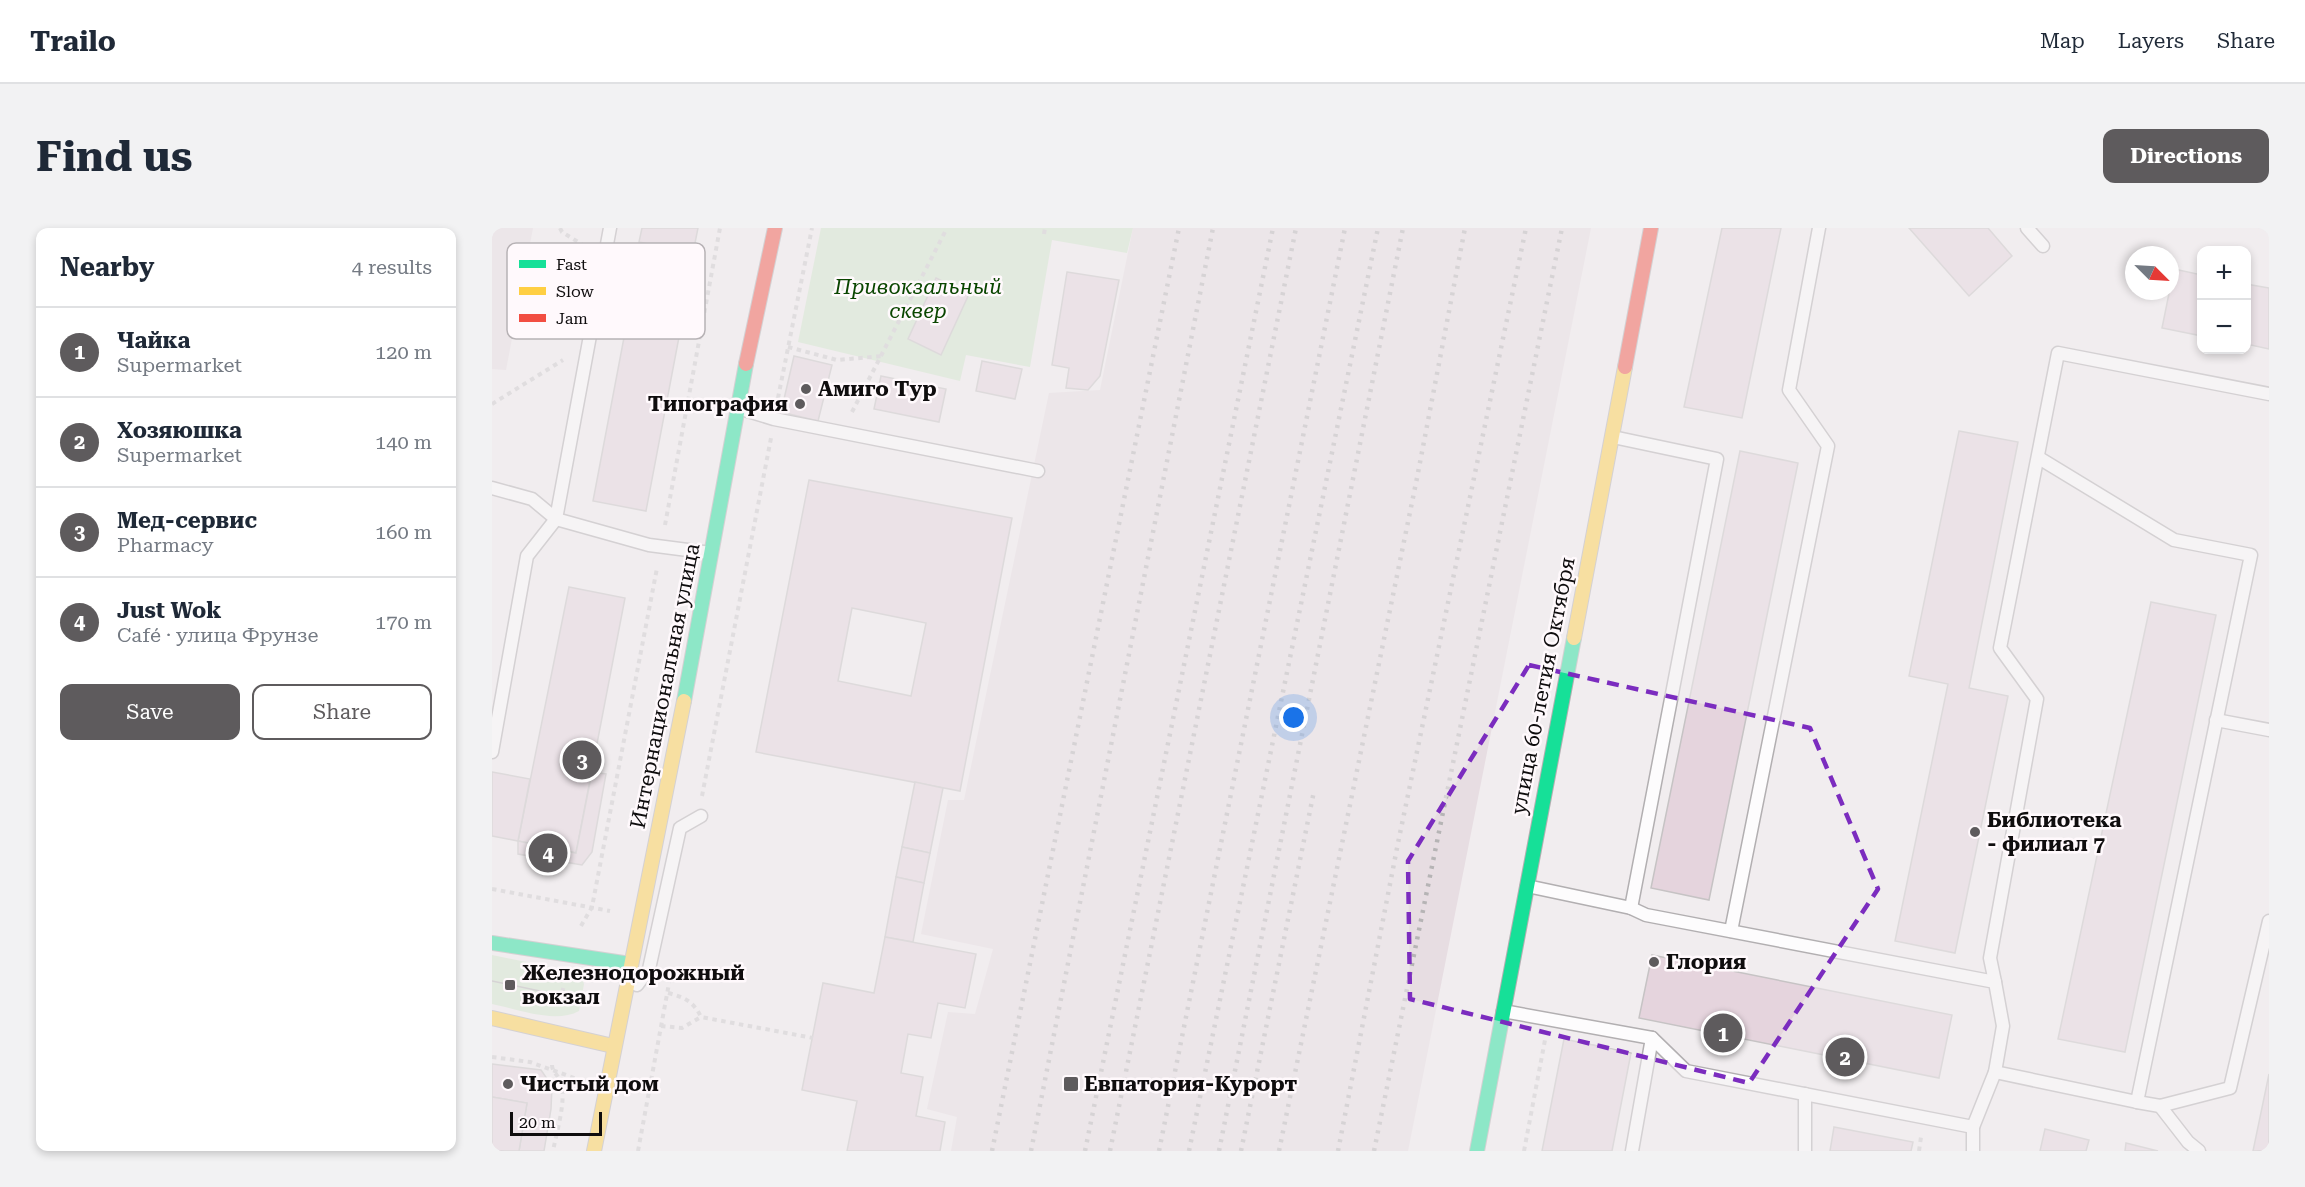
<!DOCTYPE html>
<html lang="en">
<head>
<meta charset="utf-8">
<style>
  :root { --surface:#fff; --page:#f2f2f3; --text:#1f2937; --muted:#747a83; --line:#e0e1e3; --accent:#5e5b5d }
  body { margin:0; font-family:"Roboto Serif",serif; background:var(--page); color:var(--text) }
  .controls { position:absolute; right:18px; top:18px; display:grid; overflow:hidden; border-radius:12px; box-shadow:0 3px 9px #0003 }
  .controls button { width:54px; height:54px; display:grid; place-items:center; padding:0; border:0; border-bottom:2px solid var(--line); background:var(--surface); color:var(--text); font:30px sans-serif }
  .compass { position:absolute; left:1633px; top:18px; width:54px; height:54px; border-radius:50%; background:var(--surface); box-shadow:0 3px 9px #0003; rotate:114deg }
  .scale { position:absolute; left:18px; bottom:15px; width:92px; box-sizing:border-box; padding-left:6px; border:3px solid #0f0d0e; border-top:0; font-size:16px; line-height:21px; white-space:nowrap; color:#0f0d0e; -webkit-text-stroke:4px #fff9fc; paint-order:stroke }
  .you { position:absolute; left:802px; top:490px; width:21px; height:21px; margin:-15px; border:4px solid #fff; border-radius:50%; background:#1a73e8; box-shadow:0 0 0 9px #1a73e833 }
  .badge { display:grid; place-items:center; width:39px; height:39px; border-radius:50%; background:var(--accent); color:#fff; font-size:20px; font-weight:700 }
  .pin { position:absolute; translate:-50% -50%; border:3px solid #fff; box-shadow:0 2px 6px #0006 }
  .list { margin:0; padding:0; list-style:none }
  h2 { display:flex; justify-content:space-between; align-items:center; height:78px; margin:0; padding:0 24px; font-size:26px }
  h2 small { font-size:20px; font-weight:400; color:var(--muted) }
  .list li { display:grid; grid-template-columns:39px 1fr auto; gap:18px; align-items:center; box-sizing:border-box; height:90px; padding:0 24px; border-top:2px solid var(--line) }
  .list b { display:block; font-size:22px; white-space:nowrap }
  .list p { margin:0; font-size:20px; white-space:nowrap; color:var(--muted) }
  .list em { font-size:20px; font-style:normal; color:var(--muted) }
  .actions { display:flex; gap:12px; padding:18px 24px }
  .actions a { flex:1; padding:14px 0; border:2px solid var(--accent); border-radius:12px; text-align:center; font-size:21px; color:var(--accent) }
  .actions .main { background:var(--accent); color:#fff }
  .map { position:relative; flex:none; width:1777px; height:923px; overflow:hidden; border-radius:12px }
  header { display:flex; align-items:center; gap:36px; box-sizing:border-box; height:84px; padding:0 30px; background:var(--surface); border-bottom:2px solid var(--line) }
  header strong { font-size:28px }
  nav { display:flex; gap:33px; margin-inline-start:auto; font-size:21px }
  .intro { display:flex; align-items:center; justify-content:space-between; box-sizing:border-box; height:144px; padding:0 36px }
  h1 { margin:0; font-size:42px }
  .button { padding:15px 27px; border-radius:12px; background:var(--accent); color:#fff; font-size:21px; font-weight:700 }
  main { display:flex; gap:36px; padding:0 36px }
  aside { flex:1; background:var(--surface); border-radius:12px; box-shadow:0 3px 9px #0003 }
  .map>svg:first-child { display:block }
</style>
</head>
<body>
<header>
<strong>Trailo</strong>
<nav><a>Map</a><a>Layers</a><a>Share</a></nav>
</header>
<div class="intro"><h1>Find us</h1><a class="button">Directions</a></div>
<main>
<aside>
<h2>Nearby<small>4 results</small></h2>
<ul class="list">
<li><span class="badge">1</span><div><b>Чайка</b><p>Supermarket</p></div><em>120 m</em></li>
<li><span class="badge">2</span><div><b>Хозяюшка</b><p>Supermarket</p></div><em>140 m</em></li>
<li><span class="badge">3</span><div><b>Мед-сервис</b><p>Pharmacy</p></div><em>160 m</em></li>
<li><span class="badge">4</span><div><b>Just Wok</b><p>Café · улица Фрунзе</p></div><em>170 m</em></li>
</ul>
<div class="actions"><a class="main">Save</a><a>Share</a></div>
</aside>
<div class="map">
<svg width="1777" height="923" viewBox="0 0 1777 923">
  <rect width="100%" height="100%" fill="#f1edef"/>
  <g fill="#e7dde2">
    <path d="M0 0H41L14 142 0 141Z"/>
    <path d="M641 0H1099L916 923H459L465 889 435 881 456 784 483 786 501 721 429 706 456 572H472L557 165 608 162Z"/>
  </g>
  <g fill="#d1e6cc">
    <path d="M329 0H641L635 25 560 12 538 139 474 127 468 153 306 114Z"/>
    <path d="M0 727 88 745 92 756 87 783C63 796 25 781 0 776Z"/>
  </g>
  <g fill="#e5d4dd" stroke="#c6c3c4" stroke-width="1.5" fill-rule="evenodd">
    <path d="M150 0H206L201 25 147 14Z"/>
    <path d="M1230 0H1289L1250 190 1192 179Z"/>
    <path d="M1417 0H1496L1520 28 1477 68Z"/>
    <path d="M1682 41 1710 47V108L1670 100Z"/>
    <path d="M575 44 627 52 608 148 596 162 574 160 577 140 560 137Z"/>
    <path d="M444 50 477 66 449 127 416 111Z"/>
    <path d="M1754 56 1777 60V121L1754 116Z"/>
    <path d="M134 99 187 109 154 283 101 273Z"/>
    <path d="M302 128 340 137 326 193 289 184Z"/>
    <path d="M490 133 530 141 523 171 484 163Z"/>
    <path d="M389 148 454 161 447 194 382 181Z"/>
    <path d="M1467 203 1526 214 1477 460 1516 468 1463 725 1403 713 1456 456 1417 448Z"/>
    <path d="M1248 223 1306 235 1217 672 1159 660Z"/>
    <path d="M317 252 520 290 468 563 264 524ZM360 380 434 395 419 468 346 453Z"/>
    <path d="M77 359 133 370 84 625 26 613Z"/>
    <path d="M1659 374 1724 387 1633 824 1566 811Z"/>
    <path d="M0 544 38 551 26 613 0 608Z"/>
    <path d="M100 544 114 546 100 624 90 637 26 626V613L84 625Z"/>
    <path d="M423 554 451 560 438 625 410 619Z"/>
    <path d="M410 619 438 625 432 655 404 649Z"/>
    <path d="M404 649 432 655 421 714 393 709Z"/>
    <path d="M393 709 484 726 473 780 446 775 439 810 416 806 409 845 431 849 424 888 453 894 448 923H355L365 873 310 862 331 755 382 765Z"/>
    <path d="M1160 727 1460 787 1447 850 1147 790Z"/>
    <path d="M1072 811 1139 825 1120 923H1050Z"/>
    <path d="M0 836 49 842 60 858 59 881 52 923H27L35 875 0 869Z"/>
    <path d="M1777 846V923H1761Z"/>
    <path d="M0 869 35 875 27 923H0Z"/>
    <path d="M1342 899 1421 914 1419 923H1338Z"/>
    <path d="M1553 901 1597 912 1594 923H1548Z"/>
    <path d="M1634 915 1666 923H1633Z"/>
  </g>
  <g fill="none" stroke-linecap="round" stroke-linejoin="round">
    <g stroke="#b2afb1" stroke-width="15">
      <g id="lane">
        <path d="M1535 0 1551 18"/>
        <path d="M246 180 282 191 546 243"/>
        <path d="M0 260 40 271 64 291 157 317 219 325"/>
        <path d="M1724 492 1777 502"/>
        <path d="M0 524 35 328 64 291 118 0"/>
        <path d="M1035 658 1139 680 1225 231 1121 209"/>
        <path d="M1139 680 1154 687 1503 754 1511 798 1503 844 1481 899V923"/>
        <path d="M1239 703 1336 218 1297 162 1327 0"/>
        <path d="M1503 754 1498 730 1545 471 1508 420 1566 125 1777 166"/>
        <path d="M145 757 157 741 188 600 209 588"/>
        <path d="M1011 783 1160 810 1194 843 1481 899"/>
        <path d="M1503 844 1645 874 1759 327 1682 312 1547 230"/>
        <path d="M1645 874 1668 878 1738 860 1777 693"/>
        <path d="M1668 878 1696 914 1707 923"/>
        <path d="M1140 923 1160 810"/>
        <path d="M1313 923V866"/>
      </g>
    </g>
    <g stroke="#b2afb1" stroke-width="16">
      <g id="fast">
        <path d="M192 473 254 136"/>
        <path d="M0 715 138 736"/>
        <path d="M985 923 1082 410"/>
      </g>
    </g>
    <g stroke="#b2afb1" stroke-width="16">
      <g id="slow">
        <path d="M1082 410 1133 139"/>
        <path d="M0 790 121 818"/>
        <path d="M102 923 192 473"/>
      </g>
    </g>
    <g stroke="#b2afb1" stroke-width="16">
      <g id="jam">
        <path d="M254 136 283 0"/>
        <path d="M1133 139 1159 0"/>
      </g>
    </g>
    <g stroke="#cccbcc" stroke-width="4" stroke-dasharray="4.5 4.5" stroke-linecap="butt">
      <path d="M68 0 70 4 94 19"/>
      <path d="M552 6 553 0"/>
      <path d="M133 39 214 76"/>
      <path d="M296 119 345 132 391 128"/>
      <path d="M286 170 320 0"/>
      <path d="M0 176 71 132"/>
      <path d="M360 184 455 0"/>
      <path d="M173 297 228 0"/>
      <path d="M210 568 279 210"/>
      <path d="M0 661 118 683"/>
      <path d="M89 698 100 679 165 340"/>
      <path d="M176 765C192 769 202 774 209 789L321 810"/>
      <path d="M68 773 72 757"/>
      <path d="M169 798 190 800 209 789"/>
      <path d="M0 829 38 834 85 851"/>
      <path d="M60 837C60 845 69 849 70 857 73 878 65 902 61 923"/>
      <path d="M146 923 178 750"/>
      <path d="M1032 923 1053 812"/>
      <path d="M1427 923 1429 909"/>
    </g>
    <use href="#lane" stroke="#fdfcfd" stroke-width="12"/>
    <use href="#fast" stroke="#16e098" stroke-width="14"/>
    <use href="#slow" stroke="#ffcf43" stroke-width="14"/>
    <use href="#jam" stroke="#f24e42" stroke-width="14"/>
    <path stroke="#b6b4b5" stroke-width="1.5" d="M0 753 62 766"/>
    <g stroke="#b6b4b5" stroke-width="4.5" stroke-dasharray="3 6" stroke-linecap="butt">
      <path d="M500 923 687 0"/>
      <path d="M539 923 721 0"/>
      <path d="M593 923 781 0"/>
      <path d="M618 923 804 0"/>
      <path d="M667 923 853 0"/>
      <path d="M697 923 886 0"/>
      <path d="M727 923 911 0"/>
      <path d="M749 923 822 563"/>
      <path d="M787 923 925 250 973 0"/>
      <path d="M846 923 906 615 1034 0"/>
      <path d="M882 923 1070 0"/>
    </g>
  </g>
  <path d="M0 0H1777V923H0ZM1037 437 1318 500 1386 661 1257 855 918 771 916 633Z" fill="#f1edef" fill-opacity=".55" fill-rule="evenodd"/>
  <path fill="none" stroke="#7b2cbf" stroke-width="4.5" stroke-dasharray="12 8" stroke-linejoin="round" d="M1037 437 1318 500 1386 661 1257 855 918 771 916 633Z"/>
  <g fill="#5e5b5d" stroke="#fff9fc" stroke-width="2">
    <circle cx="314" cy="161" r="6"/>
    <circle cx="308" cy="176" r="6"/>
    <circle cx="1483" cy="604" r="6"/>
    <circle cx="1162" cy="734" r="6"/>
    <rect x="12" y="751" width="12" height="12" rx="3"/>
    <circle cx="16" cy="856" r="6"/>
    <rect x="571" y="848" width="16" height="16" rx="3"/>
  </g>
  <g text-anchor="middle" stroke-width="5" stroke-linejoin="round" paint-order="stroke">
    <g font-size="21" font-style="italic" fill="#0a4600" stroke="#fff9fc">
      <text x="426" y="66">Привокзальный<tspan x="426" dy="24">сквер</tspan></text>
    </g>
    <g font-size="21" font-weight="bold" fill="#0f0d0e" stroke="#fff9fc" text-anchor="start">
      <text x="326" y="168">Амиго Тур</text>
      <text x="296" y="183" text-anchor="end">Типография</text>
      <text x="1495" y="599">Библиотека<tspan x="1495" dy="24">- филиал 7</tspan></text>
      <text x="1174" y="741">Глория</text>
      <text x="30" y="752">Железнодорожный<tspan x="30" dy="24">вокзал</tspan></text>
      <text x="28" y="863">Чистый дом</text>
      <text x="592" y="863">Евпатория-Курорт</text>
    </g>
    <g font-size="21" fill="#0f0d0e" stroke="#fff9fc">
      <text transform="translate(173 458) rotate(-79)" y="7">Интернациональная улица</text>
      <text transform="translate(1051 458) rotate(-79)" y="7">улица 60-летия Октября</text>
    </g>
  </g>
  <rect x="15" y="15" width="198" height="96" rx="9" fill="#fff9fc" stroke="#b7b2b5" stroke-width="1.5"/>
  <rect x="27" y="32" width="27" height="8" fill="#16e098"/>
  <rect x="27" y="59" width="27" height="8" fill="#ffcf43"/>
  <rect x="27" y="86" width="27" height="8" fill="#f24e42"/>
  <g font-size="16" fill="#0f0d0e">
    <text x="64" y="42">Fast</text>
    <text x="64" y="69">Slow</text>
    <text x="64" y="96">Jam</text>
  </g>
</svg>
<div class="controls">
<button>+</button>
<button>−</button>
</div>
<svg class="compass" viewBox="-18 -18 36 36"><path d="M0-13l5 13h-10z" fill="#e53935"/><path d="M0 13l5-13h-10z" fill="#747a83"/></svg>
<div class="scale">20 m</div>
<div class="you"></div>
<div class="pin badge" style="left:1231px;top:805px">1</div>
<div class="pin badge" style="left:1353px;top:829px">2</div>
<div class="pin badge" style="left:90px;top:532px">3</div>
<div class="pin badge" style="left:56px;top:625px">4</div>
</div>
</main>
</body>
</html>
